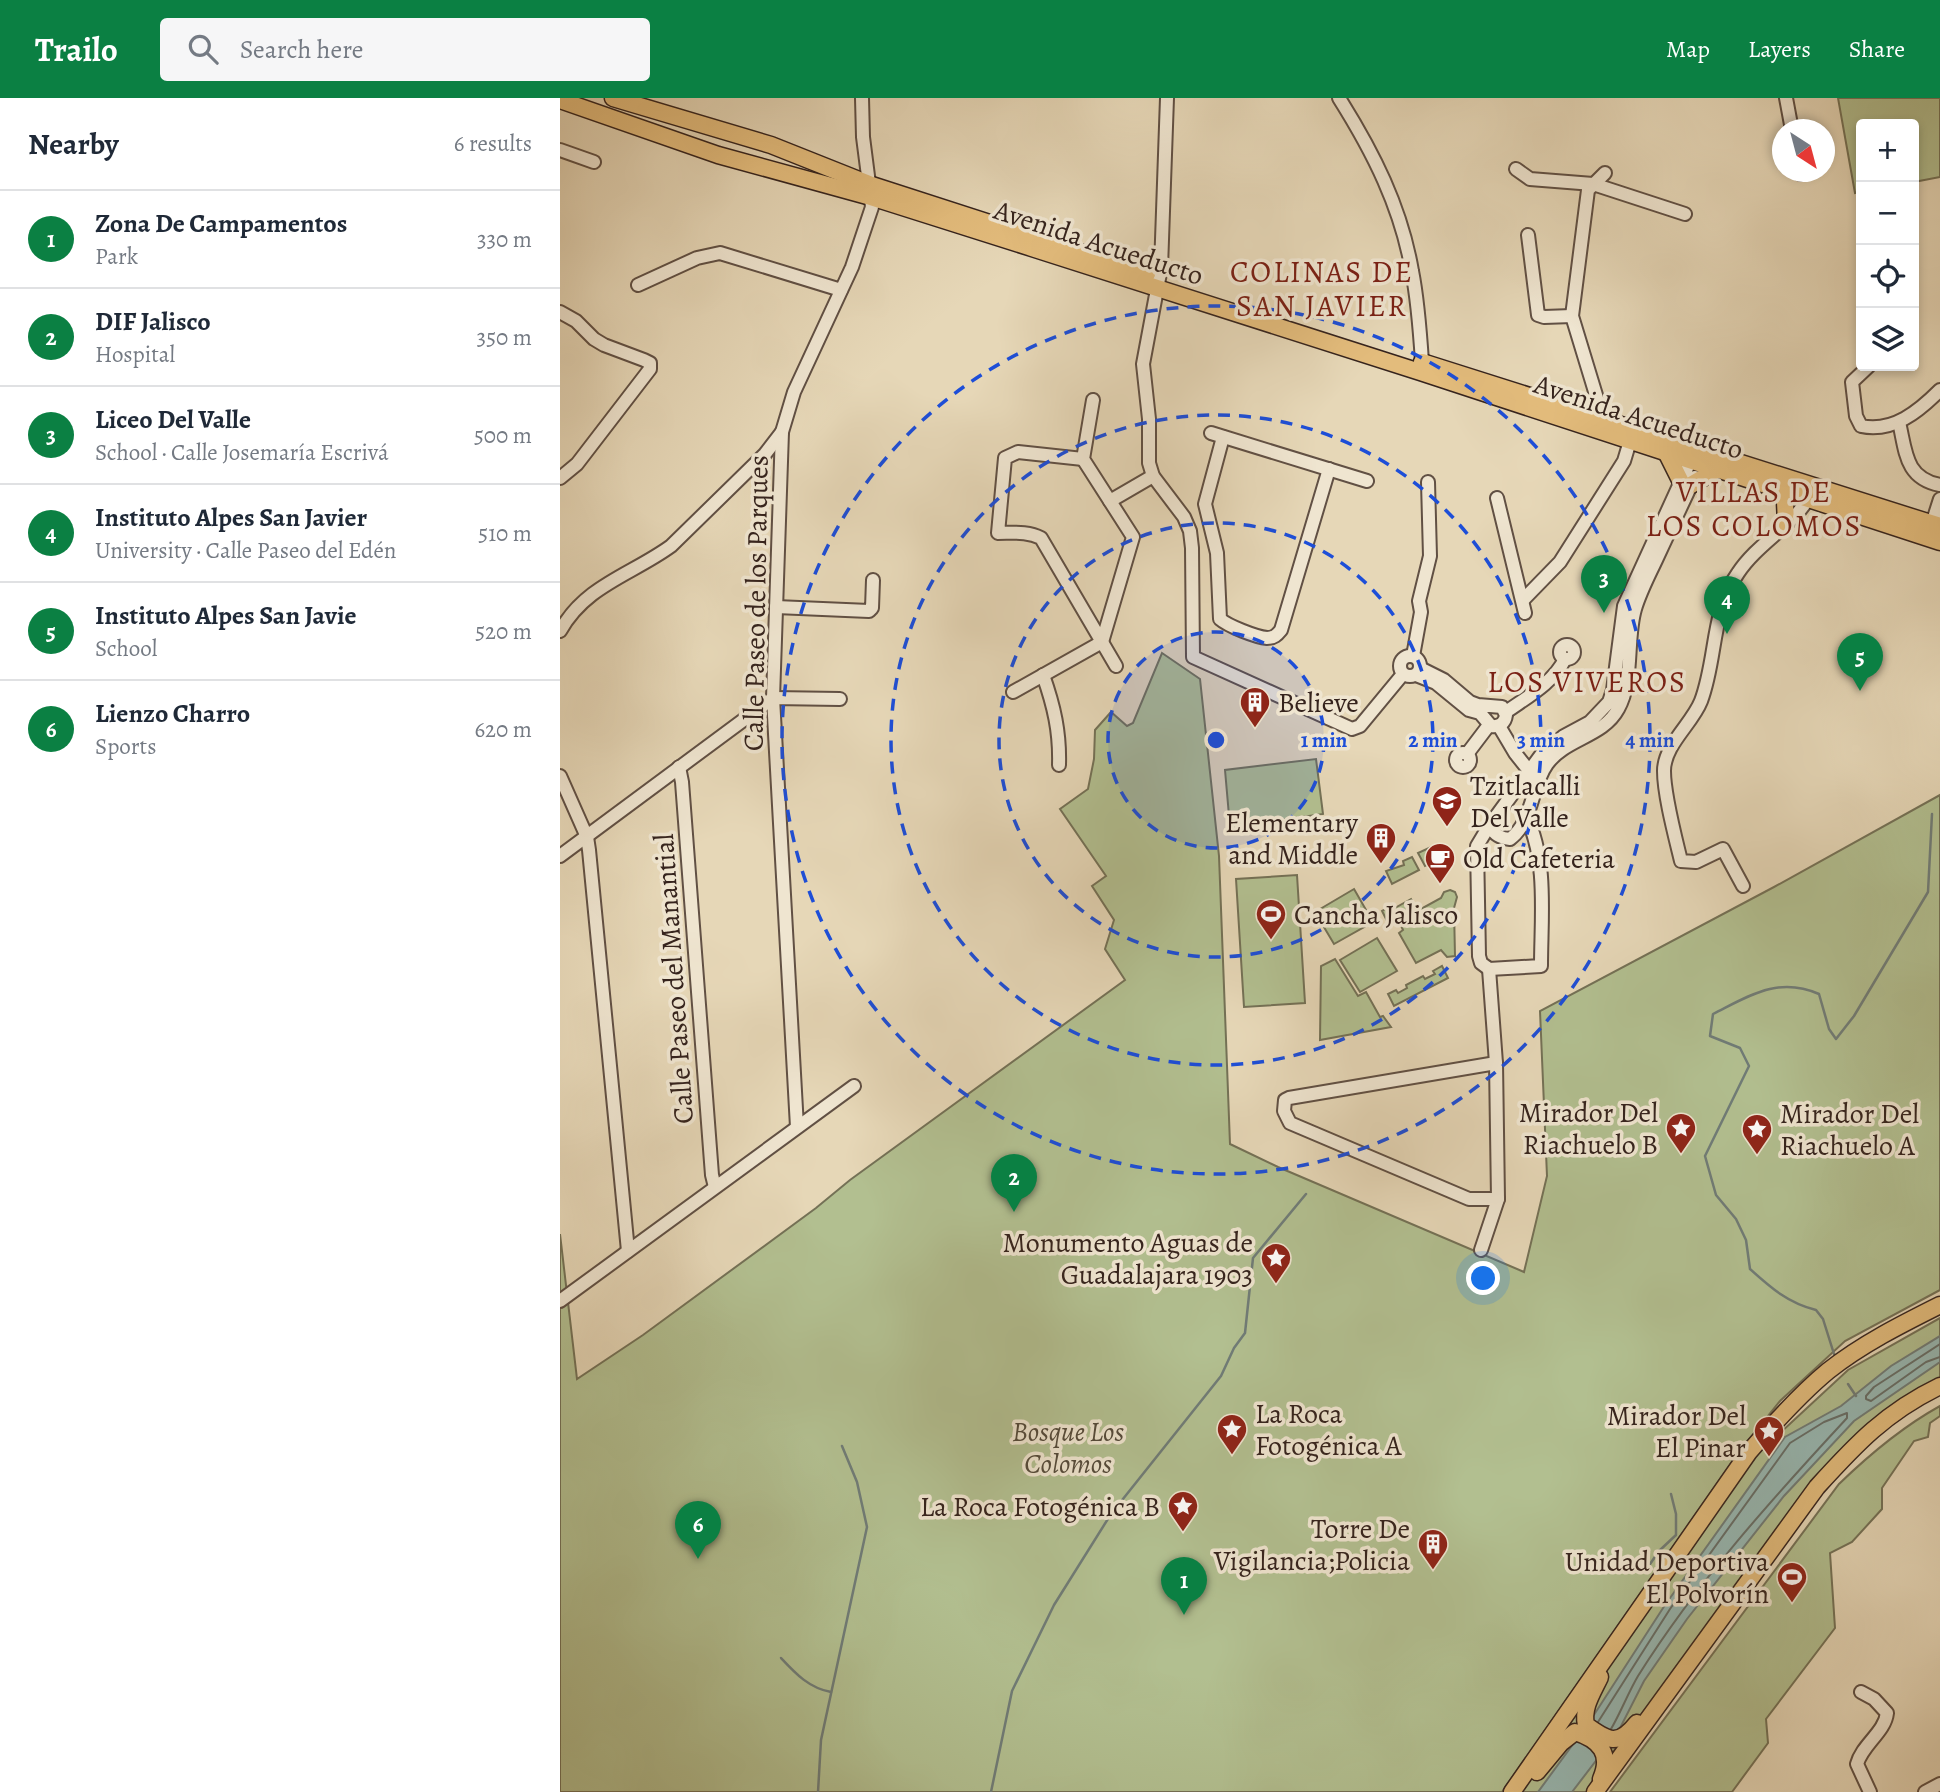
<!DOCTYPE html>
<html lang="en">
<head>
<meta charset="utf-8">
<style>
  :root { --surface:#fff; --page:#f6f6f7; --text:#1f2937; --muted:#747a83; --line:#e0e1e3; --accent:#0b8043 }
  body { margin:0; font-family:Alegreya,serif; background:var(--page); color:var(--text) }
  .controls { position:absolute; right:21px; top:21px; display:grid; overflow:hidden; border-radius:7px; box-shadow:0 4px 10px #0003 }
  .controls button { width:63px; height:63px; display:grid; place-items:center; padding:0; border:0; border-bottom:2px solid var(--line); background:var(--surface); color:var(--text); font:35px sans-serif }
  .compass { position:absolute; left:1212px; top:21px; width:63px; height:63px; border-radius:50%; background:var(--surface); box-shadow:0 4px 10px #0003; rotate:144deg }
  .you { position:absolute; left:924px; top:1181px; width:24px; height:24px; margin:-18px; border:5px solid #fff; border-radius:50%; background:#1a73e8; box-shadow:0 0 0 10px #1a73e833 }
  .badge { display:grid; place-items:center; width:46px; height:46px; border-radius:50%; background:var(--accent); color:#fff; font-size:23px; font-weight:700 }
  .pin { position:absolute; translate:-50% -58px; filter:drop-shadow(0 2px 4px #0008) }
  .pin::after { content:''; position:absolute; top:37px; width:24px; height:21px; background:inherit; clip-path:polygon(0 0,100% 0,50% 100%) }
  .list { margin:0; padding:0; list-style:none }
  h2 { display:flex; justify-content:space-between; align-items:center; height:91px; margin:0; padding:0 28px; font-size:30px }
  h2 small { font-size:23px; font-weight:400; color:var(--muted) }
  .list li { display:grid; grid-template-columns:46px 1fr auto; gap:21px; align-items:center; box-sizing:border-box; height:98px; padding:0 28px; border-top:2px solid var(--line) }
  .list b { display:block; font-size:26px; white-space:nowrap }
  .list p { margin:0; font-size:23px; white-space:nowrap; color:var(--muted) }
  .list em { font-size:23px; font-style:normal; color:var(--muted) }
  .icon { flex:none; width:38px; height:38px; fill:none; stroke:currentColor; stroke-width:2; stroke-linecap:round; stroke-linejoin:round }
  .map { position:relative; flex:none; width:1380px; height:1694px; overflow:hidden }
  header { display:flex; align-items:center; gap:42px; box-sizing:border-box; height:98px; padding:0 35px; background:var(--accent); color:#fff }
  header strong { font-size:33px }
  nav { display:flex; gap:38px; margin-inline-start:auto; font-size:24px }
  .search { width:490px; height:63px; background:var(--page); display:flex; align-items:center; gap:18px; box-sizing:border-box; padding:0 24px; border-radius:7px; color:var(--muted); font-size:26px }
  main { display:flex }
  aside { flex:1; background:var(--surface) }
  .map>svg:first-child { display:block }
</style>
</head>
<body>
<header>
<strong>Trailo</strong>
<div class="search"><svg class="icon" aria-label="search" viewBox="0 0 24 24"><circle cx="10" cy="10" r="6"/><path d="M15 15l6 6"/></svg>Search here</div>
<nav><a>Map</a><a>Layers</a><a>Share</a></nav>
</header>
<main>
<aside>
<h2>Nearby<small>6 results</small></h2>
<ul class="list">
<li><span class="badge">1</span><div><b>Zona De Campamentos</b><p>Park</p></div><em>330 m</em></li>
<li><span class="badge">2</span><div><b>DIF Jalisco</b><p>Hospital</p></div><em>350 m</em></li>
<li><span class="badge">3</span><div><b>Liceo Del Valle</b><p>School · Calle Josemaría Escrivá</p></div><em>500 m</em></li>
<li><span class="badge">4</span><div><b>Instituto Alpes San Javier</b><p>University · Calle Paseo del Edén</p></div><em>510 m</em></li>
<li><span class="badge">5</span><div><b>Instituto Alpes San Javie</b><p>School</p></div><em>520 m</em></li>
<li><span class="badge">6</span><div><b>Lienzo Charro</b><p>Sports</p></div><em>620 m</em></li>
</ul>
</aside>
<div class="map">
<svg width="1380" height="1694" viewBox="0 0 1380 1694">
  <rect width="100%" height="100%" fill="#e6d7b7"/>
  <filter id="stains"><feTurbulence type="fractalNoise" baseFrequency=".00286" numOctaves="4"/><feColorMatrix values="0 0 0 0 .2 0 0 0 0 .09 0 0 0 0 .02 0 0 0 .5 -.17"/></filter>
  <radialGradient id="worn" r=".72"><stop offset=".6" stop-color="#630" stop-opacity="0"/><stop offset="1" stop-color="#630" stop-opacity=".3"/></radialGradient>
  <g fill="#b2bf90" stroke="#747156" stroke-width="2">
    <path d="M1278 0H1380V79L1354 84V26H1301V94L1295 95Z"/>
    <path d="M602 555 640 581 659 758 670 1046 718 1069 964 1174 987 1078 980 913 1214 789 1380 697V1192L1285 1243 1220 1303 1179 1354 942 1694H0V1136L17 1281 83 1237 256 1110 290 1082 565 882 545 851 554 822 532 788 546 778 500 711 528 691 534 661 535 632 551 614 567 628 573 625Z"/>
    <path d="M756 661 763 716 670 729 665 672Z"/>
    <path d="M871 749 877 762 865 768 858 755Z"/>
    <path d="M852 759 859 772 832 786 826 773 844 767 843 763Z"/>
    <path d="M737 777 745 905 684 909 676 781Z"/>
    <path d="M794 791 813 824 774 846 755 814Z"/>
    <path d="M890 792 895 794 897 799 894 810 895 858 887 859 881 852 856 865 839 835 843 832 839 823 881 800 884 794Z"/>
    <path d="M851 801 855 808 827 823 822 813 831 808 833 811Z"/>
    <path d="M817 840 837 873 800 894 780 862Z"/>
    <path d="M775 861 798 898 806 894 820 919 823 918 831 929 760 942 761 868Z"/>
    <path d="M882 868 888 880 834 908 828 896 836 892 838 895 847 890 846 887 863 878 865 881 875 876 873 873Z"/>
    <path d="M1380 1220V1285L1307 1330 1055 1651 1029 1694H959L1191 1362 1288 1272Z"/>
    <path d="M1380 1308V1318L1370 1325 1368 1339 1354 1343 1322 1390V1411L1292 1444 1270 1455 1275 1530 1206 1621 1208 1645 1172 1694H1050L1279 1386C1310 1356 1342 1329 1380 1308Z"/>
  </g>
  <path fill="#97b8b3" stroke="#707c77" stroke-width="2" d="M1380 1238V1264L1294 1323 1224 1398 1127 1521 1084 1583 1058 1634 1012 1694H978L1030 1623 1105 1507 1225 1339 1281 1308 1331 1268Z"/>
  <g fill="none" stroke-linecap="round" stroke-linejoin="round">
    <g stroke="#666e68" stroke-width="2">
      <path d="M1380 1246 1314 1289 1306 1298V1301L1311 1303 1366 1264 1380 1259"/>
      <path d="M1038 1624 1110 1511 1230 1345 1264 1324 1287 1315V1320C1212 1401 1137 1484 1078 1578 1068 1595 1061 1614 1051 1631"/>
    </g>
    <g stroke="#707c77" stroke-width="2.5">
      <path d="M1274 1256 1263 1221 1256 1212C1228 1205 1211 1190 1190 1171L1186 1142 1176 1121 1156 1097 1145 1058 1189 968 1180 950 1150 938 1153 916C1189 898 1218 878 1259 896L1269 931 1276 941 1294 918 1368 794 1372 716"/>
      <path d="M1288 1286 1296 1298"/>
      <path d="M1088 1469 1099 1453 1116 1437V1416L1111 1396"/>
      <path d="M221 1560C236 1576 249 1590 271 1594"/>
      <path d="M258 1694 261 1642 307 1429 297 1384 282 1348"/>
      <path d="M431 1694 452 1593 494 1507 551 1416 661 1278 674 1250 685 1235 693 1160 746 1096"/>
    </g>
    <g stroke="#615044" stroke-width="16">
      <g id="minor">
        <path d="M607 0 601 170 583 266 589 321V365L593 378 624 419 630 433 632 450 633 559 792 631 800 628 843 576"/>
        <path d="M779 0C813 54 841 109 852 173 858 203 860 233 862 264L860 273"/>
        <path d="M1226 0 1232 32"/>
        <path d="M0 52 34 64"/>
        <path d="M956 71 970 81 1033 86 1125 116"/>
        <path d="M1239 74 1240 76"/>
        <path d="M968 137 978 217 984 219 1012 218"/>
        <path d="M78 187 137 160 160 155 281 192"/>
        <path d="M0 214 16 223 34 241 44 247 84 262 90 265V271L17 366 0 380"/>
        <path d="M1309 268 1292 284 1296 318 1301 328C1333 335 1359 313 1380 292"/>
        <path d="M1043 320 1012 218 1028 92 1045 75"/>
        <path d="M1339 324C1346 354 1345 380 1380 387"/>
        <path d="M651 335 807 383"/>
        <path d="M663 339 645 406 657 455 660 521C668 528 696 539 707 540 714 540 717 537 721 532L769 371"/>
        <path d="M1133 357 1064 508 1053 592 1049 604 1030 624 1004 638 981 657 929 728C935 737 940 740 950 741 973 724 971 688 987 666 1006 640 1043 639 1058 611 1074 583 1066 541 1075 511 1080 494 1089 477 1096 462 1109 434 1122 406 1135 379"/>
        <path d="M523 361 458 354 445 360 438 435C453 435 468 433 481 440L556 568"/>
        <path d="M937 400 965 515"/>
        <path d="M550 403 593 378"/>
        <path d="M1372 426 1380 401"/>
        <path d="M963 502 1000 464 1064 363 1070 343"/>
        <path d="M216 509 309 513 312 510 313 482"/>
        <path d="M0 533C26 487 71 477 111 448L205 356 222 334"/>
        <circle cx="1007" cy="554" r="7"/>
        <circle cx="850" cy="568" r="10"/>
        <path d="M853 558 861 514 859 503 870 458 868 384"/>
        <path d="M483 577C494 608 500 634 499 667"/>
        <path d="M856 577 876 585 909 612 920 615 931 628C940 629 945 625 946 617L942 609 918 607 910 604 884 582 860 570"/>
        <path d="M453 594 542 544 573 439 523 361 533 302"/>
        <path d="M946 614C967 599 993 585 1005 561"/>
        <path d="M939 628 955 655 974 679"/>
        <circle cx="903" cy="662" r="7"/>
        <path d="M907 656 929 627"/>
        <path d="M119 669 122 684 152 1077 155 1089"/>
        <path d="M0 678 27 739 29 752 68 1153"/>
        <path d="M929 728 917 748 919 858 921 865 929 871 981 868C981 820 988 762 966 718"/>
        <path d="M0 758 213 600 280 601"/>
        <path d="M1183 788 1163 751 1136 764 1121 763C1115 738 1104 697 1104 673 1104 647 1132 626 1141 603 1157 561 1151 513 1178 475 1197 446 1232 428 1248 401"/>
        <path d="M936 965 729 1000 725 1002 724 1013 730 1025 909 1101H938"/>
        <path d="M237 1029 213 600 222 334 234 294 292 169 312 109 303 39 302 0"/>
        <path d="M921 1152 938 1101 936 965 929 871"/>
        <path d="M0 1203 294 988"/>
        <path d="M1301 1594 1314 1601 1327 1615C1325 1634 1302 1647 1297 1666L1310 1694"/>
        <path d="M1365 1694 1380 1686"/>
      </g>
    </g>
    <g stroke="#35231d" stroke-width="19">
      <g id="major">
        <path d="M53 0 211 47 309 86 587 176"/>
        <path d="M0 2 158 57 311 99 475 151 860 274 1380 444"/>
        <path d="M862 264 1380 428"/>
        <path d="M1107 356 1121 384"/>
        <path d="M1131 387 1158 371"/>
        <path d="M1220 392 1225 404 1226 425"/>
        <path d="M1040 1579C1033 1594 1022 1610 1026 1627 1048 1643 1058 1649 1077 1625"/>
        <path d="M977 1674 1001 1645 1015 1634C1040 1642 1052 1656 1041 1681"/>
        <path d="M952 1694 1189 1354C1214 1325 1239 1297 1268 1273 1302 1246 1342 1226 1380 1207"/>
        <path d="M1035 1694 1257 1389C1296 1346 1326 1314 1380 1288"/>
      </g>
    </g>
    <use href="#minor" stroke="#efe5d0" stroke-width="12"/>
    <use href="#major" stroke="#e3bc7c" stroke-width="16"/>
  </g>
  <circle cx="656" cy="642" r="108" fill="#1d4ed8" fill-opacity=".12"/>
  <g fill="none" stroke="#1d4ed8" stroke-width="3.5" stroke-dasharray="12 9">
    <circle cx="656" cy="642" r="108"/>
    <circle cx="656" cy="642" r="217"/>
    <circle cx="656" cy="642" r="325"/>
    <circle cx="656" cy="642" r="434"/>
  </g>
  <defs>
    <g id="building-pin" transform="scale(1.575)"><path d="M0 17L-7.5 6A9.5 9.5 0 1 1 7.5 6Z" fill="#8f2418" stroke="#efe5d0"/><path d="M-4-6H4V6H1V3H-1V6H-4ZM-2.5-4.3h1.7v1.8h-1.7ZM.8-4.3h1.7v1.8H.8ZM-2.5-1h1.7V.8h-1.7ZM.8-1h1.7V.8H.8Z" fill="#fff"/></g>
    <g id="school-pin" transform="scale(1.575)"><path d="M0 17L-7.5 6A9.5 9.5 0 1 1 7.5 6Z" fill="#8f2418" stroke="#efe5d0"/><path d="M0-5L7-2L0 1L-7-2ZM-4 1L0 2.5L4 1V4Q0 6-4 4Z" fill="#fff"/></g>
    <g id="cafe-pin" transform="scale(1.575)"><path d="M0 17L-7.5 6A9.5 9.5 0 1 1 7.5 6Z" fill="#8f2418" stroke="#efe5d0"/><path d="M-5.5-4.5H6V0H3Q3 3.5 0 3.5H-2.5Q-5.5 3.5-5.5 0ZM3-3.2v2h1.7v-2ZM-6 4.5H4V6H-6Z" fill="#fff"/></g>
    <g id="stadium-pin" transform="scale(1.575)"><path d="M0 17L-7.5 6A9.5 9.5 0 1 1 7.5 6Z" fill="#8f2418" stroke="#efe5d0"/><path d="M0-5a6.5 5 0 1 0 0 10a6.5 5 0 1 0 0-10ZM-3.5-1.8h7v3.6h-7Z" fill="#fff"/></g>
    <g id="sight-pin" transform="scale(1.575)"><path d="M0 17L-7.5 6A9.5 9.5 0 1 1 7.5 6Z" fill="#8f2418" stroke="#efe5d0"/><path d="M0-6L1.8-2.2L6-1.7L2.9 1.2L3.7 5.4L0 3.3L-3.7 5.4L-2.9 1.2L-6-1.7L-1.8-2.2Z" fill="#fff"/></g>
  </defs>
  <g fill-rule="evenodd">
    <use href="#building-pin" x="695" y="604"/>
    <use href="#school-pin" x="887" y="703"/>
    <use href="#building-pin" x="821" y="740"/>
    <use href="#cafe-pin" x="880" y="760"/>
    <use href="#stadium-pin" x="711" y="816"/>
    <use href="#sight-pin" x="1121" y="1030"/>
    <use href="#sight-pin" x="1197" y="1031"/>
    <use href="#sight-pin" x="716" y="1160"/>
    <use href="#sight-pin" x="672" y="1331"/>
    <use href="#sight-pin" x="1209" y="1333"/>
    <use href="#sight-pin" x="623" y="1408"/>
    <use href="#building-pin" x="873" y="1446"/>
    <use href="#stadium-pin" x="1232" y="1479"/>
  </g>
  <g text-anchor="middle" stroke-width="7" stroke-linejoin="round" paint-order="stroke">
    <g font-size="28" fill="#35231d" stroke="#efe5d0">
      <text transform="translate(539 144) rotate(18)" y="10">Avenida Acueducto</text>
      <text transform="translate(1079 318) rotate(18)" y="10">Avenida Acueducto</text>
      <text transform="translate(195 505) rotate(-89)" y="10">Calle Paseo de los Parques</text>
      <text transform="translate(113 881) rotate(-94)" y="10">Calle Paseo del Manantial</text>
    </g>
    <g font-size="28" fill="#35231d" stroke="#efe5d0" text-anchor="end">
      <text x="718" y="614" text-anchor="start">Believe</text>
      <text x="910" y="697" text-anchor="start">Tzitlacalli<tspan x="910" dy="32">Del Valle</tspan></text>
      <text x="798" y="734">Elementary<tspan x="798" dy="32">and Middle</tspan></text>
      <text x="903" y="770" text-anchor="start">Old Cafeteria</text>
      <text x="734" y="826" text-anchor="start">Cancha Jalisco</text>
      <text x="1098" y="1024">Mirador Del<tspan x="1098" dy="32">Riachuelo B</tspan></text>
      <text x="1220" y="1025" text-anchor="start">Mirador Del<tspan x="1220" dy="32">Riachuelo A</tspan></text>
      <text x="693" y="1154">Monumento Aguas de<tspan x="693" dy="32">Guadalajara 1903</tspan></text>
      <text x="695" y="1325" text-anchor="start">La Roca<tspan x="695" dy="32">Fotogénica A</tspan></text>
      <text x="1186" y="1327">Mirador Del<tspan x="1186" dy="32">El Pinar</tspan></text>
      <text x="600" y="1418">La Roca Fotogénica B</text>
      <text x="850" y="1440">Torre De<tspan x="850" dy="32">Vigilancia;Policia</tspan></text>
      <text x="1209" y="1473">Unidad Deportiva<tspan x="1209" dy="32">El Polvorín</tspan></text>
    </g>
    <g font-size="28" font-style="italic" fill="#544a3a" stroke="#efe5d0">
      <text x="508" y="1343">Bosque Los<tspan x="508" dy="32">Colomos</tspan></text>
    </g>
    <g font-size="30" letter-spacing="2" fill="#7a1f14" stroke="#efe5d0">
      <text x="762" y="184">COLINAS DE<tspan x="762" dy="34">SAN JAVIER</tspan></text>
      <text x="1194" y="404">VILLAS DE<tspan x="1194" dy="34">LOS COLOMOS</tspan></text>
      <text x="1027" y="594">LOS VIVEROS</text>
    </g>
  </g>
  <circle cx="656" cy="642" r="10" fill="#1d4ed8" stroke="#efe5d0" stroke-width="3.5"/>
  <g font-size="21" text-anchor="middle" font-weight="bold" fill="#1d4ed8" stroke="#efe5d0" stroke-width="7" stroke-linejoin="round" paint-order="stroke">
    <text x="764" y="649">1 min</text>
    <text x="873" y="649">2 min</text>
    <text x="981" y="649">3 min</text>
    <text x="1090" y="649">4 min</text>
  </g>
  <rect width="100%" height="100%" filter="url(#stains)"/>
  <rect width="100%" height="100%" fill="url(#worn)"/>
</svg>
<div class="controls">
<button>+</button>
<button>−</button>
<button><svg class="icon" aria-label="locate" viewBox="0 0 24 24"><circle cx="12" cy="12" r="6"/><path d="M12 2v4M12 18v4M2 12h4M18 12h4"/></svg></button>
<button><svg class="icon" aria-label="layers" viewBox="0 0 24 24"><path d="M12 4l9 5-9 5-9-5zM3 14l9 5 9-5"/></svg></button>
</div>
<svg class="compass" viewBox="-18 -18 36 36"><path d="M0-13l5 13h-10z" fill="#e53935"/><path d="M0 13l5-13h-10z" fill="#747a83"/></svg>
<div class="you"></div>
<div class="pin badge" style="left:624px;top:1517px">1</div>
<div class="pin badge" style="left:454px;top:1114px">2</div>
<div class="pin badge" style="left:1044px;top:515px">3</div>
<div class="pin badge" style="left:1167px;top:536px">4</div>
<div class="pin badge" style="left:1300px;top:593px">5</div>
<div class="pin badge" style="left:138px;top:1461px">6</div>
</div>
</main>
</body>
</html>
